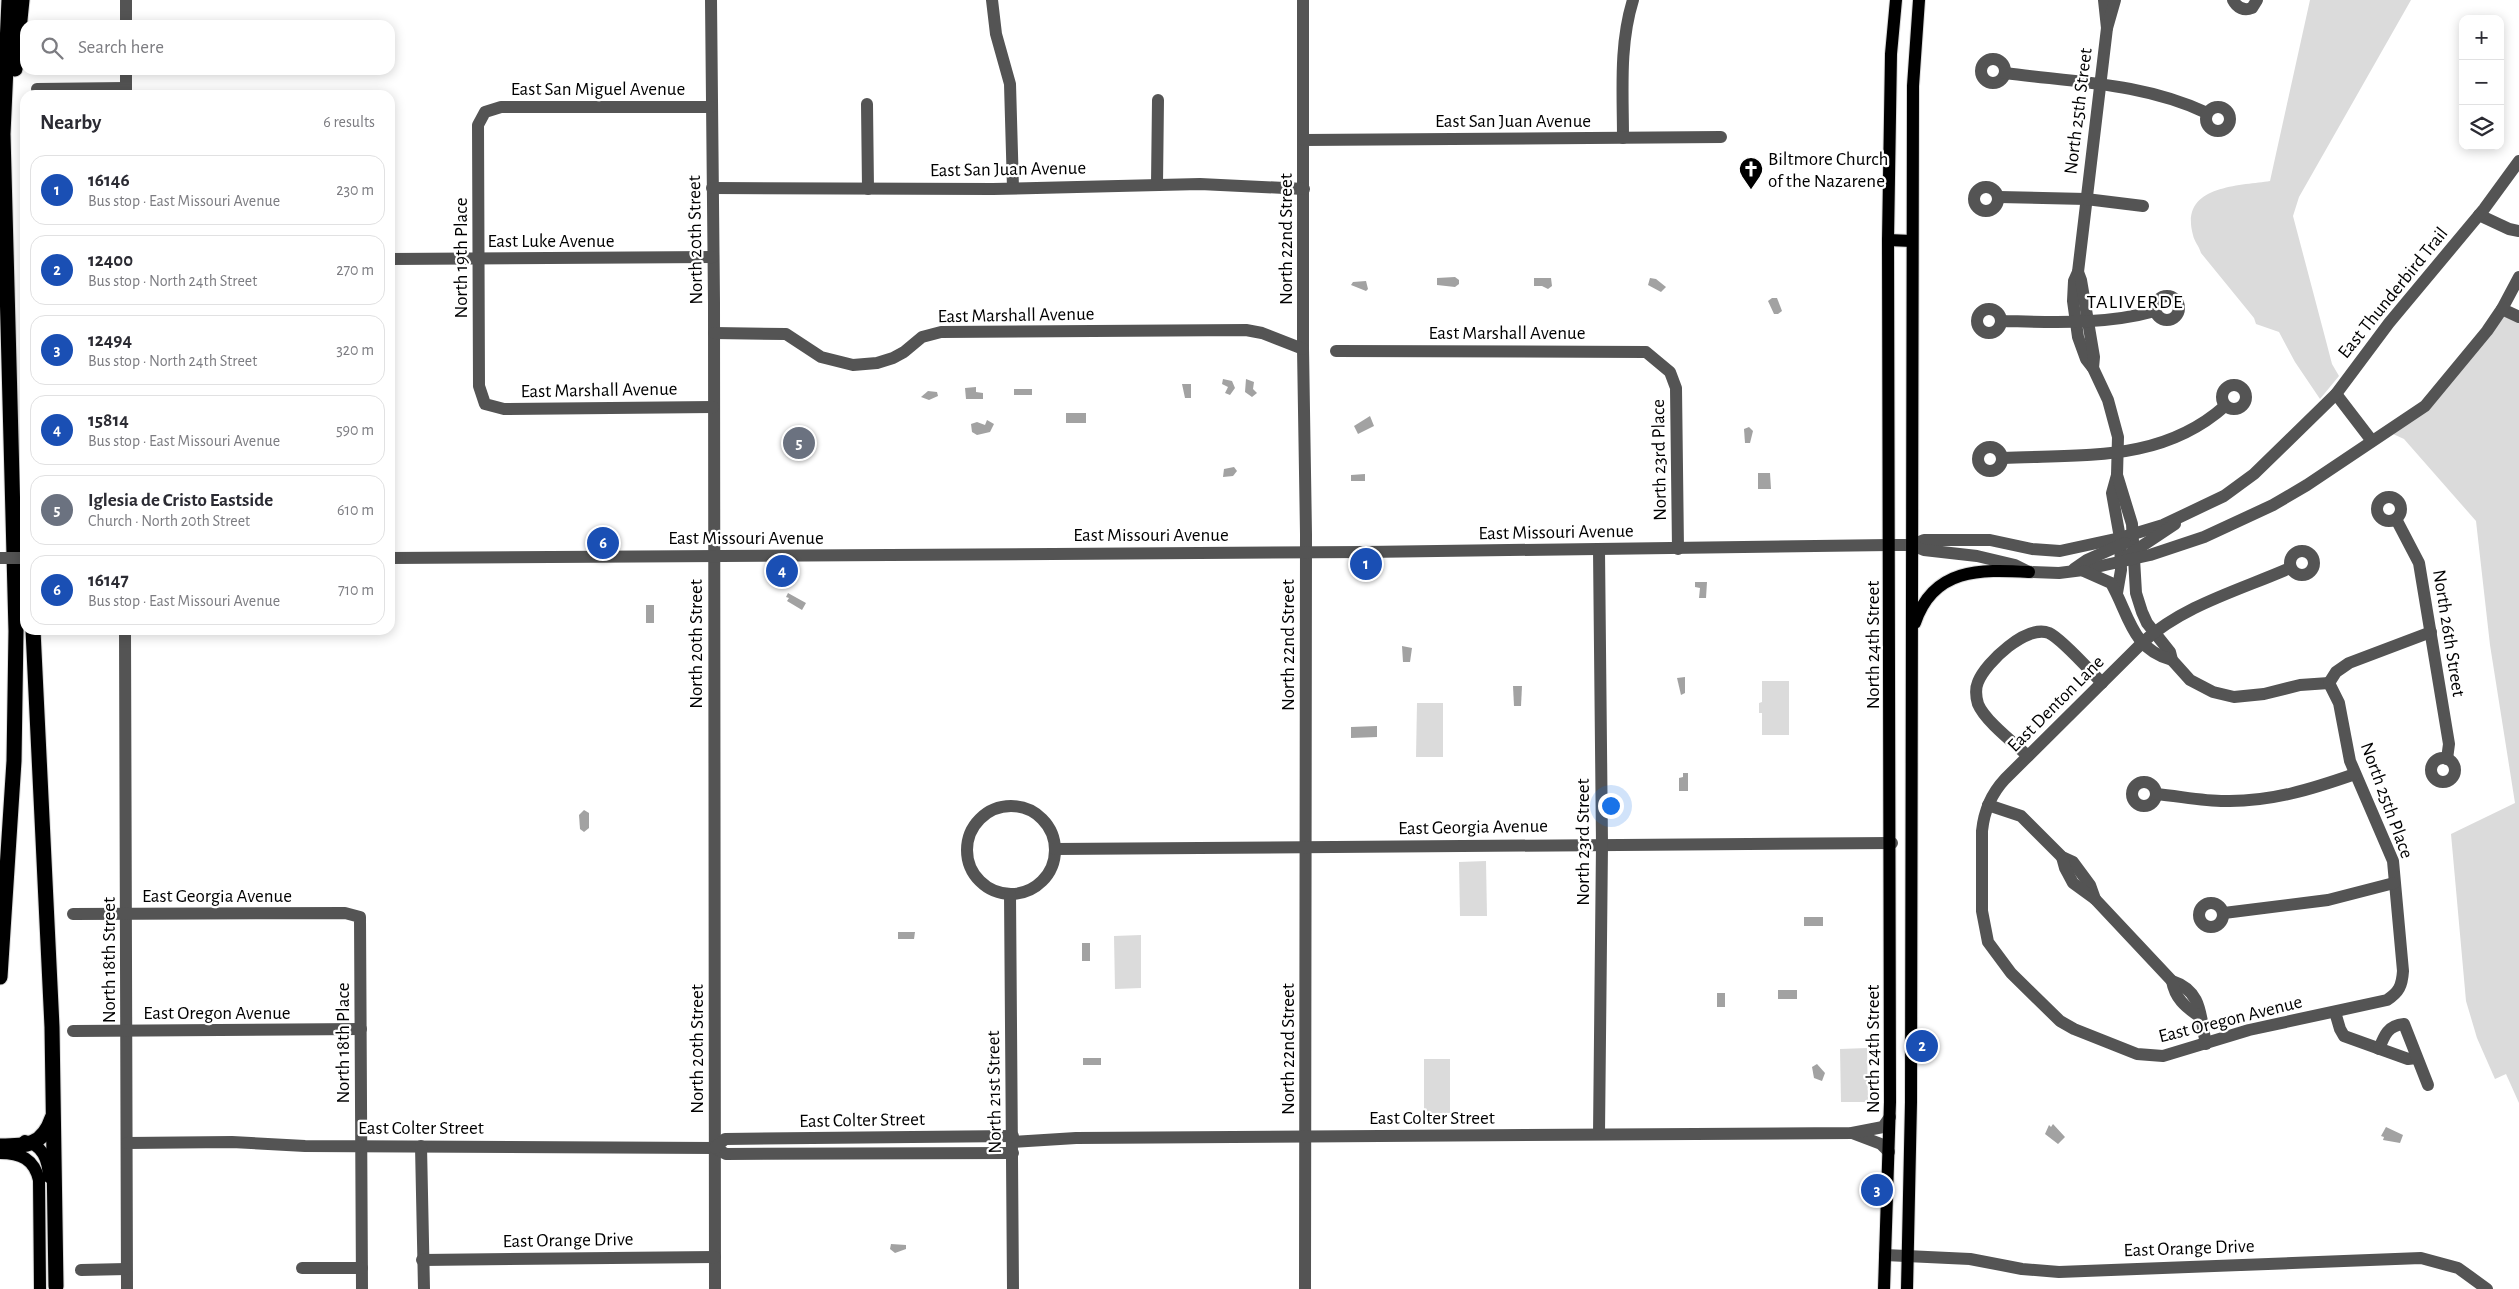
<!DOCTYPE html>
<html lang="en">
<head>
<meta charset="utf-8">
<style>
  :root { --surface:#fff; --page:#f7f7f7; --text:#2b2b33; --muted:#7c7c81; --line:#e1e1e2; --accent:#7c3aed }
  body { margin:0; font-family:"Alegreya Sans",sans-serif; background:var(--page); color:var(--text) }
  .controls { position:absolute; right:15px; top:15px; display:grid; overflow:hidden; border-radius:10px; box-shadow:0 2px 12px #0003 }
  .controls button { width:45px; height:45px; display:grid; place-items:center; padding:0; border:0; border-bottom:1px solid var(--line); background:var(--surface); color:var(--text); font:25px sans-serif }
  .you { position:absolute; left:1610px; top:805px; width:18px; height:18px; margin:-12px; border:4px solid #fff; border-radius:50%; background:#1a73e8; box-shadow:0 0 0 8px #1a73e833 }
  .badge { display:grid; place-items:center; width:32px; height:32px; border-radius:50%; background:var(--accent); color:#fff; font-size:16px; font-weight:700 }
  .pin { position:absolute; translate:-50% -50%; border:2px solid #fff; box-shadow:0 1px 5px #0006 }
  .list { margin:0; padding:0; list-style:none }
  h2 { display:flex; justify-content:space-between; align-items:center; height:65px; margin:0; padding:0 20px; font-size:21px }
  h2 small { font-size:16px; font-weight:400; color:var(--muted) }
  .list li { display:grid; grid-template-columns:32px 1fr auto; gap:15px; align-items:center; box-sizing:border-box; height:70px; margin:0 10px 10px; padding:0 10px; border:1px solid var(--line); border-radius:15px }
  .list b { display:block; font-size:19px; white-space:nowrap }
  .list p { margin:0; font-size:16px; white-space:nowrap; color:var(--muted) }
  .list em { font-size:16px; font-style:normal; color:var(--muted) }
  .icon { flex:none; width:28px; height:28px; fill:none; stroke:currentColor; stroke-width:2; stroke-linecap:round; stroke-linejoin:round }
  .map { position:relative; flex:none; width:2519px; height:1289px; overflow:hidden }
  .search { position:absolute; background:var(--surface); box-shadow:0 2px 12px #0003; left:20px; top:20px; width:375px; height:55px; display:flex; align-items:center; gap:12px; box-sizing:border-box; padding:0 18px; border-radius:15px; color:var(--muted); font-size:19px }
  .panel { position:absolute; background:var(--surface); box-shadow:0 2px 12px #0003; left:20px; top:90px; width:375px; height:545px; border-radius:15px }
  .map>svg:first-child { display:block }
</style>
</head>
<body>
<div class="map">
<svg width="2519" height="1289" viewBox="0 0 2519 1289">
  <rect width="100%" height="100%" fill="#fff"/>
  <g fill="#dbdbdb">
    <path d="M2310 0H2411L2299 197 2293 216 2326 341 2332 364 2339 376 2320 399 2295 362 2279 332 2256 324 2254 318 2201 253C2199 246 2194 241 2193 235 2179 185 2239 186 2270 181Z"/>
    <path d="M2502 309 2519 317V1103L2506 1074 2495 1079 2477 1038 2466 1001 2451 834 2515 803 2490 645 2476 521 2404 439 2393 434Z"/>
    <path d="M1762 681H1789V735H1762V713H1759V703L1762 702Z"/>
    <path d="M1417 703H1443V757H1416Z"/>
    <path d="M1486 861 1487 916H1460L1459 862Z"/>
    <path d="M1141 935V988L1115 989 1114 936Z"/>
    <path d="M1867 1048 1868 1102H1841L1840 1049Z"/>
    <rect x="1424" y="1059" width="26" height="54"/>
  </g>
  <g fill="#a2a2a2">
    <path d="M1455 277 1459 280V284L1455 287 1437 285V278Z"/>
    <path d="M1534 278H1551L1552 286 1548 289 1542 286H1534Z"/>
    <path d="M1650 278 1656 279 1666 287 1661 292 1648 285Z"/>
    <path d="M1366 281 1368 289 1366 291 1351 285 1353 282Z"/>
    <path d="M1772 298H1777L1782 311 1778 314H1774L1768 301Z"/>
    <path d="M1223 379 1232 381 1235 388 1230 395 1225 393 1228 387 1222 384Z"/>
    <path d="M1246 379 1254 382 1253 389 1257 393 1252 397 1245 392Z"/>
    <path d="M1182 384H1191V398H1185Z"/>
    <path d="M976 387V392L983 393V399H966L965 388Z"/>
    <rect x="1014" y="389" width="18" height="6"/>
    <path d="M928 391 937 392 938 396 929 400 921 397Z"/>
    <rect x="1066" y="413" width="20" height="10"/>
    <path d="M1370 416 1374 426 1358 434 1354 426Z"/>
    <path d="M987 420 994 424 990 432 977 435 972 432 971 424 977 422 985 425Z"/>
    <path d="M1749 427 1753 431 1750 443H1745L1744 429Z"/>
    <path d="M1234 467 1237 471 1233 476 1223 477 1224 469Z"/>
    <path d="M1758 473H1770L1771 489H1758Z"/>
    <path d="M1365 474V481H1351V475Z"/>
    <path d="M1695 582H1707L1706 598H1699L1700 588 1695 587Z"/>
    <path d="M788 593 806 603 802 610 787 601 789 598 786 597Z"/>
    <rect x="646" y="605" width="8" height="18"/>
    <path d="M1402 646 1412 648 1410 662H1403Z"/>
    <path d="M1685 677V693L1681 695 1677 678Z"/>
    <path d="M1513 686H1522L1521 706H1514Z"/>
    <path d="M1377 726V737L1351 738V727Z"/>
    <path d="M1683 773H1688V791H1679V778L1683 777Z"/>
    <path d="M584 810 589 813V828L584 832 580 829 579 815Z"/>
    <rect x="1804" y="917" width="19" height="9"/>
    <path d="M898 932H915L914 939H898Z"/>
    <rect x="1082" y="943" width="8" height="18"/>
    <rect x="1778" y="990" width="19" height="9"/>
    <rect x="1717" y="993" width="8" height="14"/>
    <rect x="1083" y="1058" width="18" height="7"/>
    <path d="M1817 1064 1825 1073 1822 1081 1814 1078 1812 1067Z"/>
    <path d="M2053 1124 2065 1137 2058 1144 2045 1134 2049 1125 2051 1127Z"/>
    <path d="M2386 1127 2403 1135 2400 1143 2383 1140 2384 1137 2381 1136Z"/>
    <path d="M891 1244 906 1245V1249L895 1253 890 1249Z"/>
  </g>
  <g fill="none" stroke-linecap="round" stroke-linejoin="round">
    <g stroke="#dbdbdb" stroke-width="14">
      <g id="major">
        <path d="M1888 240 1912 241"/>
        <path d="M1915 623C1933 568 1980 569 2029 572"/>
        <path d="M25 1141C43 1145 48 1160 49 1177"/>
        <path d="M0 1153C21 1153 34 1159 39 1180L40 1289"/>
        <path d="M1884 1289 1890 1102 1888 240 1891 54 1896 0"/>
        <path d="M1907 1289 1911 1102 1913 86 1919 0"/>
      </g>
    </g>
    <g stroke="#dbdbdb" stroke-width="17">
      <g id="highway">
        <path d="M15 69 22 0"/>
        <path d="M33 630 52 1027 56 1286"/>
        <path d="M0 977 14 761 16 631 3 134 9 0"/>
        <path d="M0 1146C27 1146 43 1145 52 1118"/>
      </g>
    </g>
    <g stroke="#545454" stroke-width="12">
      <path d="M711 0 714 302 715 1289"/>
      <path d="M992 0 996 34 1010 84 1013 188"/>
      <path d="M1303 0V349L1306 534 1305 1289"/>
      <path d="M2104 0 2107 28"/>
      <path d="M2115 0 2107 28 2078 272 2074 281 2073 301 2078 337 2086 359 2093 368 2108 400 2118 437 2117 475 2112 493 2120 538 2121 570 2117 593"/>
      <path d="M2233 0C2237 8 2244 11 2252 8L2257 0"/>
      <path d="M126 25V0"/>
      <circle cx="1993" cy="71" r="12"/>
      <path d="M2005 73C2073 82 2144 83 2207 113"/>
      <path d="M37 89 126 88"/>
      <path d="M126 95V70"/>
      <path d="M867 104 868 189"/>
      <circle cx="2218" cy="119" r="12"/>
      <path d="M711 107H501L485 112 478 125 479 386 485 404 504 409 713 407"/>
      <path d="M1623 138C1623 92 1619 45 1633 0"/>
      <path d="M1304 140 1721 137"/>
      <path d="M1157 184 1158 100"/>
      <circle cx="1986" cy="199" r="12"/>
      <path d="M712 188 993 189 1200 184 1304 189"/>
      <path d="M1999 197 2086 199 2143 206"/>
      <path d="M2479 215 2509 229 2519 231"/>
      <path d="M390 259 713 257"/>
      <path d="M2078 272 2081 280 2094 357 2093 368"/>
      <circle cx="2167" cy="308" r="12"/>
      <circle cx="1989" cy="321" r="12"/>
      <path d="M2502 309 2519 317"/>
      <path d="M2001 321C2053 322 2105 325 2155 311"/>
      <path d="M714 333 786 334 821 357 853 365 877 363 893 358 904 352 922 337 941 332 1246 330 1262 333 1303 349"/>
      <path d="M1336 351 1646 352 1670 372 1676 388 1678 549"/>
      <circle cx="2234" cy="397" r="12"/>
      <path d="M2336 394 2372 441"/>
      <circle cx="1990" cy="459" r="12"/>
      <path d="M2003 458C2083 454 2161 463 2225 406"/>
      <path d="M2117 475 2132 524 2136 593 2142 612 2147 623 2170 652 2172 660 2190 680 2213 692 2234 697 2264 694 2300 685 2329 683"/>
      <circle cx="2389" cy="509" r="12"/>
      <path d="M2396 519 2419 563 2449 744 2447 759"/>
      <path d="M1912 545 1924 540H1990L2032 549 2060 551 2120 538 2163 525 2224 496 2254 474 2336 394 2389 323 2484 209 2519 161"/>
      <circle cx="2302" cy="563" r="12"/>
      <path d="M2127 556 2175 524"/>
      <path d="M390 558 1366 552 1890 545H1912L1924 550 1977 556 2015 565 2029 572 2059 573 2083 570 2150 555 2204 537 2273 505 2307 485 2425 406 2487 331 2502 309 2519 277"/>
      <path d="M2290 568C2240 590 2184 605 2143 642L2005 779C1991 794 1984 811 1982 831V911L1988 942 2011 973 2060 1021 2074 1029 2137 1054 2163 1056 2249 1030 2387 1000C2399 992 2402 986 2403 971L2393 861 2350 761 2339 703 2329 683"/>
      <path d="M2074 569 2087 560 2125 543"/>
      <path d="M2084 571 2111 583C2129 614 2131 649 2172 660"/>
      <path d="M125 630 127 1289"/>
      <path d="M2329 683 2336 672 2349 663 2431 632"/>
      <path d="M2028 756C2014 743 1985 721 1978 704 1976 697 1975 689 1978 682 1986 662 2027 624 2049 633 2062 639 2090 671 2102 683"/>
      <circle cx="2443" cy="770" r="12"/>
      <circle cx="2144" cy="794" r="12"/>
      <path d="M2156 794C2179 796 2202 801 2225 801 2271 802 2312 789 2355 774"/>
      <path d="M1988 805 2021 816 2062 857 2073 862 2090 885 2095 899"/>
      <circle cx="1011" cy="850" r="44"/>
      <path d="M1055 849 1892 843"/>
      <path d="M2062 857 2065 868 2073 883 2095 899 2172 981C2203 991 2200 1017 2206 1044"/>
      <path d="M1010 894 1013 1289"/>
      <circle cx="2211" cy="915" r="12"/>
      <path d="M2224 913 2328 900 2394 883"/>
      <path d="M73 914 345 913 360 917 362 1289"/>
      <path d="M2172 981C2175 998 2185 1007 2199 1016"/>
      <path d="M2335 1012 2340 1029 2344 1036 2408 1059 2416 1058"/>
      <path d="M73 1031 361 1029"/>
      <path d="M2379 1049C2384 1036 2388 1025 2404 1024L2428 1085"/>
      <path d="M1852 1133 1881 1144 1889 1152"/>
      <path d="M1599 1134 1602 844 1599 550"/>
      <path d="M1013 1142 1076 1138 1852 1133 1883 1127 1890 1117"/>
      <path d="M127 1143 232 1142 305 1146 715 1148 726 1154 1013 1153"/>
      <path d="M421 1146 424 1289"/>
      <path d="M715 1148 725 1139 1013 1136"/>
      <path d="M1885 1255 1970 1259 2022 1269 2059 1272 2421 1258 2458 1268 2487 1289"/>
      <path d="M422 1260 715 1257"/>
      <path d="M302 1268H362"/>
      <path d="M81 1270 126 1269"/>
    </g>
    <use href="#major" stroke="#000" stroke-width="12"/>
    <use href="#highway" stroke="#000" stroke-width="15"/>
    <path stroke="#545454" stroke-width="12" d="M0 558H25"/>
  </g>
  <defs>
    <g id="church-pin" transform="scale(1.25)"><path d="M0 17L-7.5 6A9.5 9.5 0 1 1 7.5 6Z" fill="#000" stroke="#fff"/><path d="M-1.2-6h2.4v3.5h3.3v2.4h-3.3V6h-2.4V-.1h-3.3v-2.4h3.3Z" fill="#fff"/></g>
  </defs>
  <g fill-rule="evenodd">
    <use href="#church-pin" x="1751" y="169"/>
  </g>
  <g text-anchor="middle" stroke-width="4.5" stroke-linejoin="round" paint-order="stroke">
    <g font-size="19" fill="#000" stroke="#fff">
      <text x="598" y="95">East San Miguel Avenue</text>
      <text transform="translate(2077 111) rotate(-83)" y="7">North 25th Street</text>
      <text x="1513" y="127">East San Juan Avenue</text>
      <text transform="translate(1008 168) rotate(-1)" y="7">East San Juan Avenue</text>
      <text transform="translate(1285 239) rotate(-90)" y="7">North 22nd Street</text>
      <text x="551" y="247">East Luke Avenue</text>
      <text transform="translate(694 240) rotate(-91)" y="7">North 20th Street</text>
      <text transform="translate(460 258) rotate(-90)" y="7">North 19th Place</text>
      <text transform="translate(2392 292) rotate(-51)" y="7">East Thunderbird Trail</text>
      <text transform="translate(1016 314) rotate(-1)" y="7">East Marshall Avenue</text>
      <text x="1507" y="339">East Marshall Avenue</text>
      <text transform="translate(599 389) rotate(-1)" y="7">East Marshall Avenue</text>
      <text transform="translate(1658 460) rotate(-91)" y="7">North 23rd Place</text>
      <text transform="translate(1556 531) rotate(-1)" y="7">East Missouri Avenue</text>
      <text x="1151" y="541">East Missouri Avenue</text>
      <text x="746" y="544">East Missouri Avenue</text>
      <text transform="translate(2450 633) rotate(81)" y="7">North 26th Street</text>
      <text transform="translate(695 644) rotate(-90)" y="7">North 20th Street</text>
      <text transform="translate(1287 645) rotate(-90)" y="7">North 22nd Street</text>
      <text transform="translate(1872 645) rotate(-90)" y="7">North 24th Street</text>
      <text transform="translate(2055 703) rotate(-45)" y="7">East Denton Lane</text>
      <text transform="translate(2388 800) rotate(70)" y="7">North 25th Place</text>
      <text transform="translate(1473 826) rotate(-1)" y="7">East Georgia Avenue</text>
      <text transform="translate(1582 842) rotate(-90)" y="7">North 23rd Street</text>
      <text x="217" y="902">East Georgia Avenue</text>
      <text transform="translate(108 960) rotate(-90)" y="7">North 18th Street</text>
      <text x="217" y="1019">East Oregon Avenue</text>
      <text transform="translate(2230 1018) rotate(-14)" y="7">East Oregon Avenue</text>
      <text transform="translate(342 1043) rotate(-90)" y="7">North 18th Place</text>
      <text transform="translate(696 1049) rotate(-90)" y="7">North 20th Street</text>
      <text transform="translate(1287 1049) rotate(-90)" y="7">North 22nd Street</text>
      <text transform="translate(1872 1049) rotate(-90)" y="7">North 24th Street</text>
      <text transform="translate(993 1092) rotate(-91)" y="7">North 21st Street</text>
      <text x="1432" y="1124">East Colter Street</text>
      <text transform="translate(862 1119) rotate(-1)" y="7">East Colter Street</text>
      <text x="421" y="1134">East Colter Street</text>
      <text transform="translate(568 1239) rotate(-1)" y="7">East Orange Drive</text>
      <text transform="translate(2189 1247) rotate(-2)" y="7">East Orange Drive</text>
    </g>
    <g font-size="19" fill="#000" stroke="#fff" text-anchor="start">
      <text x="1768" y="165">Biltmore Church<tspan x="1768" dy="22">of the Nazarene</tspan></text>
    </g>
    <g font-size="20" letter-spacing="1" fill="#000" stroke="#fff">
      <text x="2135" y="308">TALIVERDE</text>
    </g>
  </g>
</svg>
<div class="controls">
<button>+</button>
<button>−</button>
<button><svg class="icon" aria-label="layers" viewBox="0 0 24 24"><path d="M12 4l9 5-9 5-9-5zM3 14l9 5 9-5"/></svg></button>
</div>
<div class="you"></div>
<div class="pin badge" style="left:1366px;top:564px;background:#1a4fb4">1</div>
<div class="pin badge" style="left:1922px;top:1046px;background:#1a4fb4">2</div>
<div class="pin badge" style="left:1877px;top:1190px;background:#1a4fb4">3</div>
<div class="pin badge" style="left:782px;top:571px;background:#1a4fb4">4</div>
<div class="pin badge" style="left:799px;top:443px;background:#6b7280">5</div>
<div class="pin badge" style="left:603px;top:543px;background:#1a4fb4">6</div>
<div class="search"><svg class="icon" aria-label="search" viewBox="0 0 24 24"><circle cx="10" cy="10" r="6"/><path d="M15 15l6 6"/></svg>Search here</div>
<section class="panel">
<h2>Nearby<small>6 results</small></h2>
<ul class="list">
<li><span class="badge" style="background:#1a4fb4">1</span><div><b>16146</b><p>Bus stop · East Missouri Avenue</p></div><em>230 m</em></li>
<li><span class="badge" style="background:#1a4fb4">2</span><div><b>12400</b><p>Bus stop · North 24th Street</p></div><em>270 m</em></li>
<li><span class="badge" style="background:#1a4fb4">3</span><div><b>12494</b><p>Bus stop · North 24th Street</p></div><em>320 m</em></li>
<li><span class="badge" style="background:#1a4fb4">4</span><div><b>15814</b><p>Bus stop · East Missouri Avenue</p></div><em>590 m</em></li>
<li><span class="badge" style="background:#6b7280">5</span><div><b>Iglesia de Cristo Eastside</b><p>Church · North 20th Street</p></div><em>610 m</em></li>
<li><span class="badge" style="background:#1a4fb4">6</span><div><b>16147</b><p>Bus stop · East Missouri Avenue</p></div><em>710 m</em></li>
</ul>
</section>
</div>
</body>
</html>
